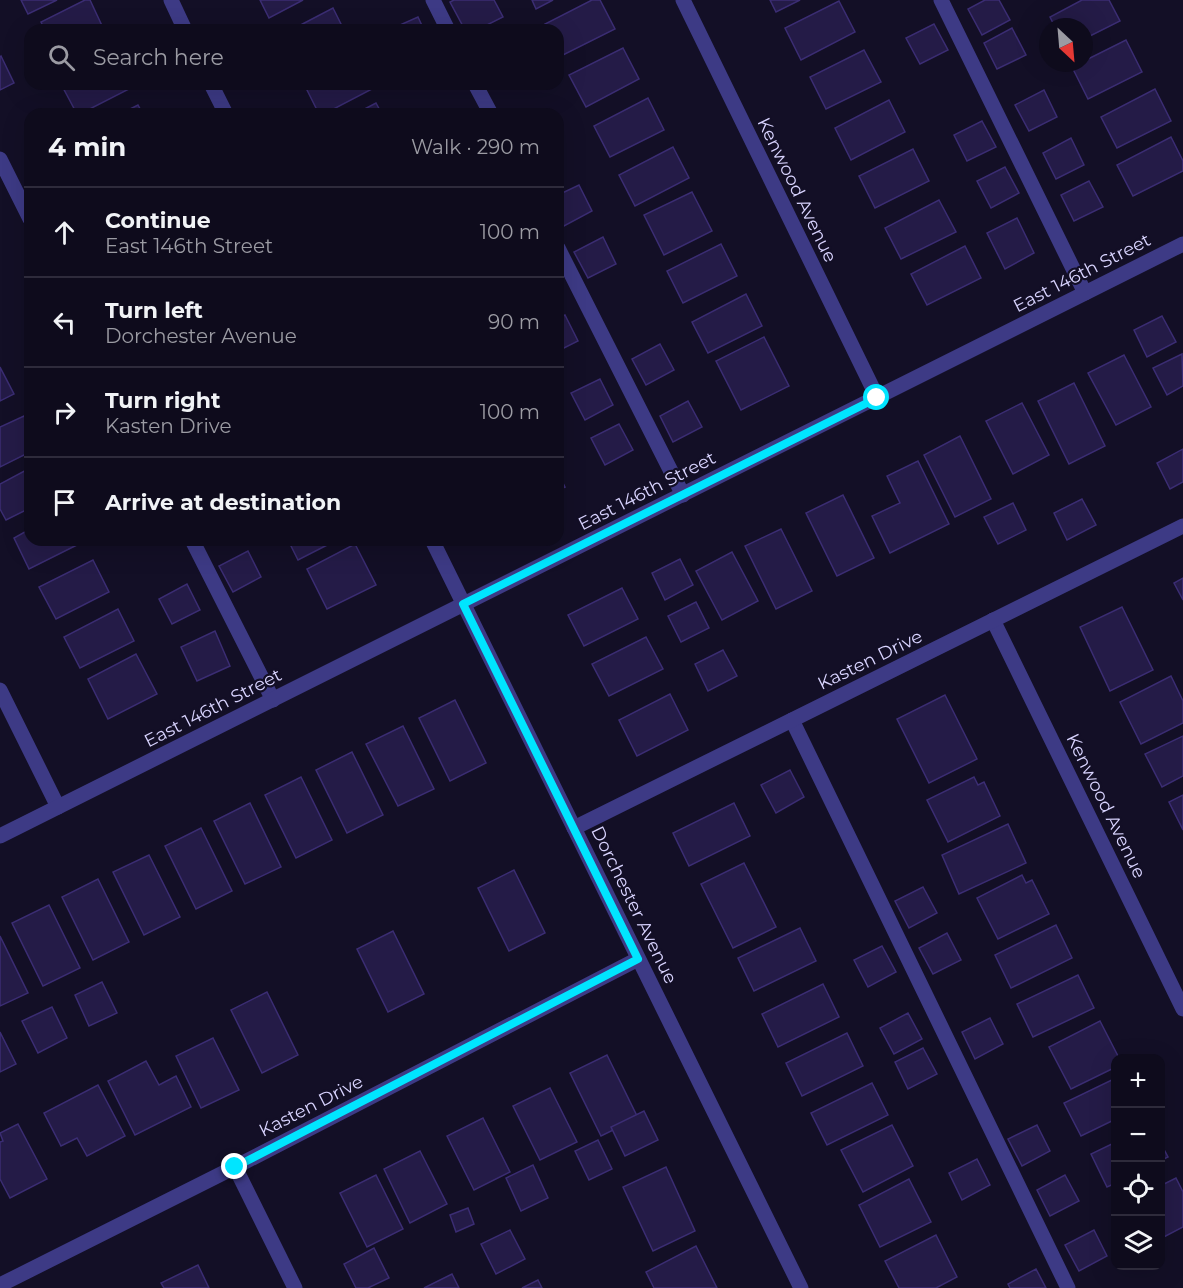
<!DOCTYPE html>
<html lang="en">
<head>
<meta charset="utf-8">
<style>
  :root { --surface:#0e0b1c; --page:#1c1929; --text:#f1f3f6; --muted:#9b9ba3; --line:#2e2b3b }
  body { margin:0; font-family:Montserrat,sans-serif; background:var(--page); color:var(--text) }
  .controls { position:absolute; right:18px; bottom:18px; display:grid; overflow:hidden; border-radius:12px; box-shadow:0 6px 24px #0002 }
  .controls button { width:54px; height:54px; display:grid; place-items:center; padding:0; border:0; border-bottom:2px solid var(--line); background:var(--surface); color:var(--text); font:30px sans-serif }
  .compass { position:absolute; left:1039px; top:18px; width:54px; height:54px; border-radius:50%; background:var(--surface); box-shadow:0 6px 24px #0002; rotate:154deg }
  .stop { position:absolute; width:18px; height:18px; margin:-14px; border:4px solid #00e5ff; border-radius:50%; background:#fff }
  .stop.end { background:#00e5ff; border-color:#fff; box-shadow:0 2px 6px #0008 }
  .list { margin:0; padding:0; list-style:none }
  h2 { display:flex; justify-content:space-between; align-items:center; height:78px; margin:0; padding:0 24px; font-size:26px }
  h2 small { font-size:20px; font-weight:400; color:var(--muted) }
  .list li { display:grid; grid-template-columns:39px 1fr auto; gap:18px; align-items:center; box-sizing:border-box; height:90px; padding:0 24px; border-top:2px solid var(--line) }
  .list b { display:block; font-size:22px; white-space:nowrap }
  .list p { margin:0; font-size:20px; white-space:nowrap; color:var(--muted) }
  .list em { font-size:20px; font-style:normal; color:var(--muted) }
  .icon { flex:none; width:33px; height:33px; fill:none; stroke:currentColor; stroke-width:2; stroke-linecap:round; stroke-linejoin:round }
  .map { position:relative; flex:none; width:1183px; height:1288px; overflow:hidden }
  .search { position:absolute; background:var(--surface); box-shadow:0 6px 24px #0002; left:24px; top:24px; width:540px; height:66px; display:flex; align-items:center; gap:15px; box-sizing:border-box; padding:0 21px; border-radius:18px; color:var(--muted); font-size:22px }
  .panel { position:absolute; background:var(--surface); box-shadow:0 6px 24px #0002; left:24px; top:108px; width:540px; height:438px; border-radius:18px }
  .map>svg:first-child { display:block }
</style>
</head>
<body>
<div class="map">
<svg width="1183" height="1288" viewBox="0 0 1183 1288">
  <rect width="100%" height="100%" fill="#130f26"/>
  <g fill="#241b47" stroke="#3b2d73" stroke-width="1.5">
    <path d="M21 0H57L28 14Z"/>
    <path d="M85 0H90L104 30H45L41 22Z"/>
    <path d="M260 0H303L269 18Z"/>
    <path d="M454 0H494L503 17 477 30H465L450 2Z"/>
    <path d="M532 0H553L536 9Z"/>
    <path d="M592 0H600L615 29 561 56 558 50V30H548L545 24Z"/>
    <path d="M770 0H800L776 12Z"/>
    <path d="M985 0H999L1010 20 982 35 968 9Z"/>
    <path d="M1082 0H1109L1120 21 1084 39V27H1055L1050 17Z"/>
    <path d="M839 1 855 32 801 60 785 28Z"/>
    <path d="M333 8 344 30H291Z"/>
    <path d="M418 17 424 30H394L393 28Z"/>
    <path d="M934 24 948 50 920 64 906 38Z"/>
    <path d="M1012 28 1026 55 997 69 984 43Z"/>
    <path d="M1126 40 1142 72 1088 99 1072 67 1084 63V61Z"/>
    <path d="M623 48 639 79 586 107 569 75Z"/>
    <path d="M864 50 881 82 826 109 810 77Z"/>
    <path d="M1 56 14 83 0 90V57Z"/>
    <path d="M61 84H129L131 88 80 114H77Z"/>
    <path d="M304 84H372L374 88 324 114H319Z"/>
    <path d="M1155 89 1171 121 1117 148 1101 117Z"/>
    <path d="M1044 90 1057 117 1029 131 1015 105Z"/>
    <path d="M648 98 664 130 610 157 594 126Z"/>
    <path d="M889 100 905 132 851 160 835 128Z"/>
    <path d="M376 103 382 114H355Z"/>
    <path d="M138 105 143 114H120Z"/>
    <path d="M982 121 996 147 967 161 954 135Z"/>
    <path d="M1171 137 1183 161V171L1133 196 1117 165Z"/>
    <path d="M1071 138 1084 165 1056 179 1043 153Z"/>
    <path d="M673 147 689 178 635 206 619 175Z"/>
    <path d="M913 149 929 181 875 208 859 176Z"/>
    <path d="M1005 167 1019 193 991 208 977 181Z"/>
    <path d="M1089 181 1103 207 1074 221 1061 195Z"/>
    <path d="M579 185 592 211 564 226 558 214V195Z"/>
    <path d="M692 192 712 231 664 255 644 215Z"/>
    <path d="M939 200 956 232 901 259 885 228Z"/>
    <path d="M1017 218 1034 253 1005 269 987 233Z"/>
    <path d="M603 237 616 264 588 278 574 252Z"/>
    <path d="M721 244 737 276 683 303 667 271Z"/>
    <path d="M965 246 981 278 927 305 911 274Z"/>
    <path d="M746 294 762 326 708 353 692 322Z"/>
    <path d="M565 315 578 341 558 351V318Z"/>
    <path d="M1162 316 1176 342 1147 357 1134 330Z"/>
    <path d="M764 337 789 386 741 410 716 361Z"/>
    <path d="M660 344 674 370 646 385 632 359Z"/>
    <path d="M1182 354 1183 386 1167 395 1153 368Z"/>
    <path d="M1124 355 1151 407 1116 425 1088 373Z"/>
    <path d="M0 367 14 394 0 401Z"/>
    <path d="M600 379 613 405 585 420 571 393Z"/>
    <path d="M1074 383 1105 446 1069 464 1038 401Z"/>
    <path d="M688 401 702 427 673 442 660 416Z"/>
    <path d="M1022 403 1049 455 1013 474 986 421Z"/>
    <path d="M24 416 30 428V452L0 467V427Z"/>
    <path d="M619 424 633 450 605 465 591 438Z"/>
    <path d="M960 436 991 499 955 517 924 455Z"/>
    <path d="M1183 449V482L1170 489 1157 463Z"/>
    <path d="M918 461 949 524 890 553 872 516 900 503 887 476Z"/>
    <path d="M30 468V508L6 520 0 509V484Z"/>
    <path d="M558 473 565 487 558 490Z"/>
    <path d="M843 495 874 558 837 576 806 513Z"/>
    <path d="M1082 499 1096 525 1067 540 1054 513Z"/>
    <path d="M1013 503 1026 530 998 544 984 517Z"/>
    <path d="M30 529V540H83V542L29 569 14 538Z"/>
    <path d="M781 529 812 591 776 609 745 546Z"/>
    <path d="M288 540H337L298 560Z"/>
    <path d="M355 544 376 585 327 609 307 569Z"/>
    <path d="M248 551 261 577 233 592 219 566Z"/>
    <path d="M732 552 758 601 722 620 696 571Z"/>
    <path d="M680 559 693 585 665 600 652 573Z"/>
    <path d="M93 560 109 592 56 619 39 587Z"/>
    <path d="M1183 578V600L1174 583Z"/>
    <path d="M187 584 200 610 172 624 159 599Z"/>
    <path d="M622 588 638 619 584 646 568 615Z"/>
    <path d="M696 602 709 628 681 642 668 616Z"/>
    <path d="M1122 607 1153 670 1110 691 1080 627Z"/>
    <path d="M118 609 134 641 80 668 64 637Z"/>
    <path d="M215 631 230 666 197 681 181 647Z"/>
    <path d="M646 637 663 669 609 696 592 664Z"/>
    <path d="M723 650 737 676 708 691 695 664Z"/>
    <path d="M136 654 157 694 108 719 88 679Z"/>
    <path d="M1171 676 1183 701V723L1141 744 1120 702Z"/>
    <path d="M670 694 688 730 637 756 619 720Z"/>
    <path d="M945 695 977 759 929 783 897 719Z"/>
    <path d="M455 700 486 763 450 781 419 718Z"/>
    <path d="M403 726 434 789 398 806 366 744Z"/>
    <path d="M1183 736V776L1162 787 1145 754Z"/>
    <path d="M352 752 383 815 347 833 316 770Z"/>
    <path d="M790 770 804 797 776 813 761 785Z"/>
    <path d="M301 777 332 840 296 858 265 795Z"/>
    <path d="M974 777 978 785 984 782 1000 816 948 842 927 800Z"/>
    <path d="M1183 795V830L1169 802Z"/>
    <path d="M250 803 281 867 245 884 214 821Z"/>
    <path d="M734 803 750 836 689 866 673 833Z"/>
    <path d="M1008 824 1026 863 959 894 942 855Z"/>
    <path d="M201 828 232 891 196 909 165 846Z"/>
    <path d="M149 855 180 917 144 935 113 872Z"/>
    <path d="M744 863 776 927 733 948 701 884Z"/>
    <path d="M514 870 545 933 509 951 478 888Z"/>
    <path d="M1022 875 1026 883 1032 880 1049 914 998 939 977 898Z"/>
    <path d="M98 879 129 942 93 960 62 897Z"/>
    <path d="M923 887 937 913 909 928 895 901Z"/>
    <path d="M49 905 80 968 43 986 12 923Z"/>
    <path d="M1056 925 1072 958 1011 988 995 955Z"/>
    <path d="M800 928 816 961 754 991 738 958Z"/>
    <path d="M393 931 424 994 388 1012 357 949Z"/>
    <path d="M947 933 961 960 933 974 919 948Z"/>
    <path d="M0 936 28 993 0 1006Z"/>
    <path d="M882 946 896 972 868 987 854 960Z"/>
    <path d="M1078 975 1094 1008 1033 1037 1017 1004Z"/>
    <path d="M102 982 117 1013 89 1026 75 995Z"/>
    <path d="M823 984 839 1017 778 1047 762 1014Z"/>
    <path d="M267 992 298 1055 262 1073 231 1010Z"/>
    <path d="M52 1007 67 1038 38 1053 22 1021Z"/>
    <path d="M908 1013 922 1039 894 1054 880 1028Z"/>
    <path d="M990 1018 1003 1044 975 1059 962 1032Z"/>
    <path d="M1100 1021 1119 1058H1116V1067L1071 1089 1049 1047Z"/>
    <path d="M0 1032 16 1064 0 1072Z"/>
    <path d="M847 1033 863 1066 802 1096 786 1063Z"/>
    <path d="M213 1038 239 1090 201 1108 176 1056Z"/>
    <path d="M923 1048 937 1074 908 1089 895 1062Z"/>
    <path d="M607 1055 638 1118 601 1136 570 1073Z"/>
    <path d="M146 1061 159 1085 176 1076 191 1107 135 1135 108 1081Z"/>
    <path d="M1116 1078V1119L1081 1136 1064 1103Z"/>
    <path d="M872 1083 888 1115 827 1145 811 1113Z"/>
    <path d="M98 1085 125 1136 87 1156 77 1138 61 1146 44 1113Z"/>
    <path d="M550 1088 577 1142 540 1160 513 1106Z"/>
    <path d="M644 1111 658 1140 625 1156 611 1127Z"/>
    <path d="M483 1118 510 1172 474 1190 447 1136Z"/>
    <path d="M18 1124 47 1179 10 1198 0 1179V1142L3 1141 0 1133Z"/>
    <path d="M892 1125 913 1166 863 1192 841 1150Z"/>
    <path d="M1037 1125 1050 1151 1022 1166 1008 1139Z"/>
    <path d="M598 1140 612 1169 589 1180 575 1151Z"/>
    <path d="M1116 1142V1183L1107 1187 1091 1154Z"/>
    <path d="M1160 1142 1168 1157 1160 1161Z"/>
    <path d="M420 1151 447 1204 410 1223 384 1169Z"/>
    <path d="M977 1159 990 1185 962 1200 949 1173Z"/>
    <path d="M533 1165 548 1198 521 1211 506 1178Z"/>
    <path d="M666 1167 695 1231 653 1251 623 1187Z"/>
    <path d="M376 1175 403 1229 367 1247 340 1193Z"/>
    <path d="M1065 1175 1079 1201 1050 1216 1037 1190Z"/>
    <path d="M1176 1178 1183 1192V1227L1160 1239V1186Z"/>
    <path d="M909 1179 931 1222 880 1247 859 1205Z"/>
    <path d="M468 1208 474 1224 456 1232 450 1215Z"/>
    <path d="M510 1230 525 1259 496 1274 481 1244Z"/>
    <path d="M1094 1230 1107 1256 1079 1271 1065 1245Z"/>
    <path d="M936 1235 957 1277 936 1288H899L885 1261Z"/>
    <path d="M696 1246 717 1288H654L646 1272Z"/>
    <path d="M374 1248 389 1278 368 1288H356L344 1264Z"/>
    <path d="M198 1265 209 1288H164L161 1283Z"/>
    <path d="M1036 1269 1046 1288H1010L1008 1284Z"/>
    <path d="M452 1274 459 1288H424Z"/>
    <path d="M538 1280 542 1288H522Z"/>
  </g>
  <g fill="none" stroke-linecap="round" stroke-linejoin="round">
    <g stroke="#3d3a85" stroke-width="15">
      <path d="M433 0 448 30"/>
      <path d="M941 0 1085 293"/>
      <path d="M475 84 491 114"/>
      <path d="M0 159 30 219"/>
      <path d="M558 248 683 495"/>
      <path d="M192 540 273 700"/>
      <path d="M792 720 1068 1288"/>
    </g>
    <g stroke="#3d3a85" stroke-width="15">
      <path d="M171 0 185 30"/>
      <path d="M683 0 877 397"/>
      <path d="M211 84 226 114"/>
      <path d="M432 540 801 1288"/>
      <path d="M993 620 1183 1009"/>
      <path d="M0 690 58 807"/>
      <path d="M574 828 1183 526"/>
      <path d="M0 836 1183 244"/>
      <path d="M235 1167 295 1288"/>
      <path d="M0 1285 235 1167 638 959"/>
    </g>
  </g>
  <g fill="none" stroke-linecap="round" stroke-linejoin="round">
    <path stroke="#00e5ff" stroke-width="8" d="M235 1167 638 959 463 604 877 398"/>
  </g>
  <g text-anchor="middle" stroke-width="4.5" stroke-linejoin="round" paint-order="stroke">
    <g font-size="18" fill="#d9d4ff" stroke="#130f26">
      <text transform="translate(797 190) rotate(64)" y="6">Kenwood Avenue</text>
      <text transform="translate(1082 273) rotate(-27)" y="6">East 146th Street</text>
      <text transform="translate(647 491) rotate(-27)" y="6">East 146th Street</text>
      <text transform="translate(870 660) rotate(-26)" y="6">Kasten Drive</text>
      <text transform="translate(213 708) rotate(-27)" y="6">East 146th Street</text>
      <text transform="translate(1106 806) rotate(64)" y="6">Kenwood Avenue</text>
      <text transform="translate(634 905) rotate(64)" y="6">Dorchester Avenue</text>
      <text transform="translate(311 1106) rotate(-27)" y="6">Kasten Drive</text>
    </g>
  </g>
</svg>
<div class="controls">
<button>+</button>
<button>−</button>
<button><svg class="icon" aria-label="locate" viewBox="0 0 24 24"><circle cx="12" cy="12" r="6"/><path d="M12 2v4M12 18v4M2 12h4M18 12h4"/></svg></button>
<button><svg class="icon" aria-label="layers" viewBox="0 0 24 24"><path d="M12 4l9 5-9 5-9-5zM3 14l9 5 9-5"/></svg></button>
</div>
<svg class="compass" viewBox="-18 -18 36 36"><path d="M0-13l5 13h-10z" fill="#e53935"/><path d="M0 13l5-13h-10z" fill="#9b9ba3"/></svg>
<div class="stop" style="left:877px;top:398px"></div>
<div class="stop end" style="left:235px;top:1167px"></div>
<div class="search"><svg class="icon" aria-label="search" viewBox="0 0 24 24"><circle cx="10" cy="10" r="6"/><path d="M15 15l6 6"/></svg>Search here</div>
<section class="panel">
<h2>4 min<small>Walk · 290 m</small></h2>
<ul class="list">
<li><svg class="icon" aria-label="ahead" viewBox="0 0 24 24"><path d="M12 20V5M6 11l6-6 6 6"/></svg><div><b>Continue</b><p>East 146th Street</p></div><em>100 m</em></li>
<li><svg class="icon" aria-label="left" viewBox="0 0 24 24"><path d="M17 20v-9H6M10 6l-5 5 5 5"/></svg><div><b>Turn left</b><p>Dorchester Avenue</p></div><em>90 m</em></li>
<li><svg class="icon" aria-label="right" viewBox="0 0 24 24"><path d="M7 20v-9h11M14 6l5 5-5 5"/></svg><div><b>Turn right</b><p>Kasten Drive</p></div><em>100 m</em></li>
<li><svg class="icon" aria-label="arrive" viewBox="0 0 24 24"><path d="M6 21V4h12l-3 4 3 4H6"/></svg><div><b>Arrive at destination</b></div></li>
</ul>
</section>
</div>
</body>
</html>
